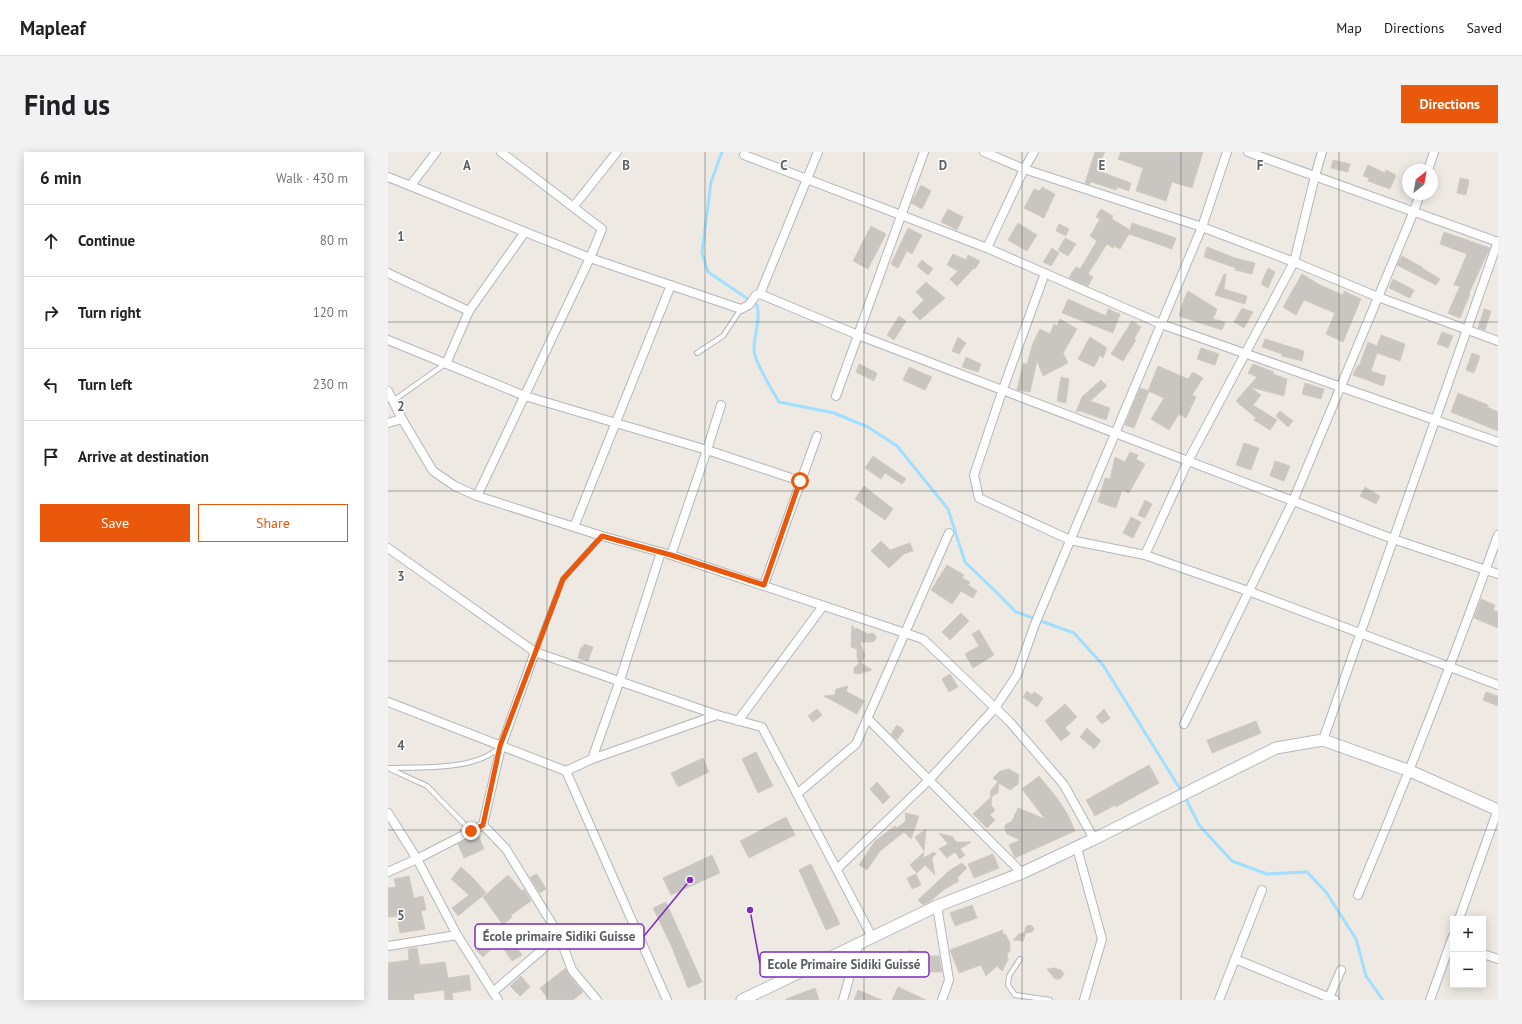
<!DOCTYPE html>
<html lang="en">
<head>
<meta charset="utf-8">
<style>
  :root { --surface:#fff; --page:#f2f2f2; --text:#202124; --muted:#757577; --line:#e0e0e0; --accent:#ea580c }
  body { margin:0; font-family:"PT Sans",sans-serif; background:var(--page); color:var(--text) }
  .controls { position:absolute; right:12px; bottom:12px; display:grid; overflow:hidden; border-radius:0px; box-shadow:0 2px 10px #0003 }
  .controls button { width:36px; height:36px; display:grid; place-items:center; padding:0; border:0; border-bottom:1px solid var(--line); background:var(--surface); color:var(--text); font:20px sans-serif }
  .compass { position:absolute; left:1014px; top:12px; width:36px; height:36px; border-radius:50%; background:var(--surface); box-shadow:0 2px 10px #0003; rotate:31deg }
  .stop { position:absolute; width:12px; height:12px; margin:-9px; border:3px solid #ea580c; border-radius:50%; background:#fff }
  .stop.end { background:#ea580c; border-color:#fff; box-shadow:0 1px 4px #0008 }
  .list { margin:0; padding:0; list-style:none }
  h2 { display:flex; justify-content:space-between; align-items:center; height:52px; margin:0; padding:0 16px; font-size:17px }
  h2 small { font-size:13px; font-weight:400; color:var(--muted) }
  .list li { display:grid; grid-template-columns:26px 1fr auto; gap:12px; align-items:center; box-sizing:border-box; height:72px; padding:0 16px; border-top:1px solid var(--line) }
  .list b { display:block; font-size:15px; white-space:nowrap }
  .list em { font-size:13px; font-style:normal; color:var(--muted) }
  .actions { display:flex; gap:8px; padding:12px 16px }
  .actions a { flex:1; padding:9px 0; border:1px solid var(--accent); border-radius:0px; text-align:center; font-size:14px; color:var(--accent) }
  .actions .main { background:var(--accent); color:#fff }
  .icon { flex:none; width:22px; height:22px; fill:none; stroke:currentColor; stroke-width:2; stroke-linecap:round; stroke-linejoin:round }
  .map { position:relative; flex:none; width:1110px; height:848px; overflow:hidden; border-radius:0px }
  header { display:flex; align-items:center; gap:24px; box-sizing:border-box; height:56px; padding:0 20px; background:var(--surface); border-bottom:1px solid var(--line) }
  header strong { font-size:19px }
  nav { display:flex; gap:22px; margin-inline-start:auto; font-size:14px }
  .intro { display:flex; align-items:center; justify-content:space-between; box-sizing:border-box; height:96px; padding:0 24px }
  h1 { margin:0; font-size:28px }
  .button { padding:10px 18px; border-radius:0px; background:var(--accent); color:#fff; font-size:14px; font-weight:700 }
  main { display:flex; gap:24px; padding:0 24px }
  aside { flex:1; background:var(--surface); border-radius:0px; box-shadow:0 2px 10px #0003 }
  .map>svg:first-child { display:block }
</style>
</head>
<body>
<header>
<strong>Mapleaf</strong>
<nav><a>Map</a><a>Directions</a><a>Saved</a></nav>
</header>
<div class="intro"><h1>Find us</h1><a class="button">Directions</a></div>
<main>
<aside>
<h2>6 min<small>Walk · 430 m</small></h2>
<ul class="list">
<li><svg class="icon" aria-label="ahead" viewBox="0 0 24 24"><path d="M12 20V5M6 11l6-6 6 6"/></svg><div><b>Continue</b></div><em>80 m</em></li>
<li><svg class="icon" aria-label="right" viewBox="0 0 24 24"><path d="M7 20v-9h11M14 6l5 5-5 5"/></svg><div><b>Turn right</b></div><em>120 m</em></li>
<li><svg class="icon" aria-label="left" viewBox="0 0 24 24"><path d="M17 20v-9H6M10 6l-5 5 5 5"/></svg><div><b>Turn left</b></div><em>230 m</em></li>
<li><svg class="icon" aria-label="arrive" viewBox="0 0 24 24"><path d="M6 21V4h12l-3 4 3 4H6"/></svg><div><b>Arrive at destination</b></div></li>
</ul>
<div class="actions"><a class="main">Save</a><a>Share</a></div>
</aside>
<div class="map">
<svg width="1110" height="848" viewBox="0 0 1110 848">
  <rect width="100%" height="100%" fill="#eeeae3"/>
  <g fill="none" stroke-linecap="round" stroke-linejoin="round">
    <g stroke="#a1dfff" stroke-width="3">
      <path d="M334 0 323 30 314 100 320 120 369 153C373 168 366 182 366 197 365 207 385 240 391 250L446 261 480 275 509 294 560 357 577 410 605 437 628 460 686 481 715 513 794 640"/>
      <path d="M797 645 811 673 844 709 879 722 919 720 938 740 968 787 978 824 995 848"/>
    </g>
  </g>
  <g fill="#c9c5c0" stroke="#d3cbc1">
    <path d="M707 0H717L708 18 743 31 741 39 729 35 728 38 703 30 701 33 697 31Z"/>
    <path d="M733 0H815L804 36 784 30 778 49 748 39 755 16 730 7Z"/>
    <path d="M945 8 962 12 960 20 943 16Z"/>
    <path d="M980 13 997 21 998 18 1008 23 1002 37 980 29 981 26 975 24Z"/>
    <path d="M1072 26 1081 28 1078 43 1069 41Z"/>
    <path d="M533 33 543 39 534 57 523 51Z"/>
    <path d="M654 35 667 42 656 66 636 56 646 37 652 39Z"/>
    <path d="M560 57 575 65 569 78 553 70Z"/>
    <path d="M713 57 725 64 724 67 742 78 744 71 788 86 784 97 741 82 732 97 726 94 725 96 719 92 700 122 705 125 700 134 685 128 681 125 688 115 692 117 709 89 702 84 712 67 708 65Z"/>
    <path d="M630 71 649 83 639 99 620 88Z"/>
    <path d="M671 72 681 77 678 84 668 79Z"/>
    <path d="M483 74 498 82 480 117 465 109Z"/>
    <path d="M520 76 534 83 524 102 519 99 510 116 503 112Z"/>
    <path d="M1056 80 1102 96 1081 141 1082 142 1072 166 1060 161 1072 134 1066 133 1079 102 1052 92Z"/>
    <path d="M677 86 688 92 680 104 670 98Z"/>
    <path d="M819 95 847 106 867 111 864 122 847 118 848 116 816 105Z"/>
    <path d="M664 96 671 101 663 114 655 110Z"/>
    <path d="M565 102 578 108 580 103 592 109 587 117 586 116 569 134 562 127 570 119 559 113Z"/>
    <path d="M1014 104 1034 115V116L1052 127 1048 133 1009 113Z"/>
    <path d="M534 108 545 117 540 123 529 114Z"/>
    <path d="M880 116 887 120 880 136 873 132Z"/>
    <path d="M836 122H838L836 137 859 144 857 152 827 143Z"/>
    <path d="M914 122 932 133 955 143 956 139 973 147 955 190 938 182 947 161 916 148 908 163 895 155Z"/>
    <path d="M1005 127 1026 138 1022 146 1001 136Z"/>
    <path d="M538 130 557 146 532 168 524 160 536 148 528 140Z"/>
    <path d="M800 139 829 157 825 167 837 170 834 178 791 164 796 147Z"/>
    <path d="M680 147 718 164 720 157 732 162 725 181 674 161Z"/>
    <path d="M854 156 865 160 856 176 846 170Z"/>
    <path d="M1096 157 1103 159 1097 178 1090 176Z"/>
    <path d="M511 164 518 169 506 188 499 183Z"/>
    <path d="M672 167 689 177 675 201 680 211 655 224 649 209 642 240 629 238 635 211 639 212 645 191 652 177 662 182 666 172 669 174Z"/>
    <path d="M744 169 753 175 746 187 748 188 735 209 723 202Z"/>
    <path d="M1054 180 1065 184 1060 196 1049 192Z"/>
    <path d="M993 183 1017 192 1012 209 989 201 983 219 998 224 995 234 965 223 969 214H971L980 190 989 194Z"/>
    <path d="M570 185 578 191 571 202 564 199Z"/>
    <path d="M702 185 719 196 715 206 712 203 706 215 690 207Z"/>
    <path d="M877 187 916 199 914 209 894 204V202L874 195Z"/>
    <path d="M813 196 831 202 827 213 809 207Z"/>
    <path d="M1084 201 1092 204 1086 221 1078 218Z"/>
    <path d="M578 205 593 212 590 220 574 215Z"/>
    <path d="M471 212 489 221 486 229 468 220Z"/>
    <path d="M865 212 886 220 885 222 899 227 896 244 862 235 873 243 865 253 889 268 882 278 866 268 868 266 848 249 869 225 860 221Z"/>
    <path d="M770 214 800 227 805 220 815 226 804 243 808 245 798 266 791 262 781 278 763 267 776 246 760 239Z"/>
    <path d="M521 215 544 225 537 238 515 228Z"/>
    <path d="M673 225 681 227 678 251 669 249Z"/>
    <path d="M713 228 719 234 702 249 722 256 718 268 692 259 688 260 694 245Z"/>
    <path d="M917 231 936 237 933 247 914 242Z"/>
    <path d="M752 236 761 239 746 276 737 273Z"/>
    <path d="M1070 241 1100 253 1099 255 1110 260V279L1063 260Z"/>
    <path d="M892 259 905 269 900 275 888 264Z"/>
    <path d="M856 291 871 296 863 318 848 313Z"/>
    <path d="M742 300 750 303 748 307 757 312 741 341 734 338 728 356 710 350 717 326 722 327 727 305 737 310Z"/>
    <path d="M485 304 518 327 514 332 497 321 493 327 477 316Z"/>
    <path d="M887 309 902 314 896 329 882 324Z"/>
    <path d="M476 334 505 357 497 368 467 347Z"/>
    <path d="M977 335 992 344 988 352 972 344Z"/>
    <path d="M757 348 764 352 757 366 750 363Z"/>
    <path d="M743 365 753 370 745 386 735 381Z"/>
    <path d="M493 389 502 398 522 391 525 399 516 402 501 416 483 399Z"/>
    <path d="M559 413 576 423 574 426 582 430 580 433 589 439 585 446 573 439 564 452 543 438Z"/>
    <path d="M1093 447 1107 453 1105 458 1110 460V476L1086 466Z"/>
    <path d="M573 461 581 469 562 488 554 480Z"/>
    <path d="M464 473 467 478 468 476 480 482 485 481 488 484V487L485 490H472L477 504 473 511 484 518 470 522 466 521V516L471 511 469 505V497L463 495Z"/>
    <path d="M591 478 606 503 585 516 577 502 591 494 584 482Z"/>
    <path d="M196 492 205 495 200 509 190 506 193 495H195Z"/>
    <path d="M562 522 570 535 561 540 554 527Z"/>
    <path d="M460 534 458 539 476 549 469 562 436 544 447 543 448 537Z"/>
    <path d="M639 539 644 543 646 540 655 546 649 555 635 545Z"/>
    <path d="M1098 540 1110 544V554L1095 548Z"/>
    <path d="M677 552 689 565 677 576 682 582 673 589 657 569Z"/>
    <path d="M429 557 434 563 425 570 420 564Z"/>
    <path d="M716 557 722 566 714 572 708 565Z"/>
    <path d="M868 569 873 581 824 601 819 588Z"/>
    <path d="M509 573 516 578 509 588 503 582Z"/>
    <path d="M699 576 713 589 706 597 692 585Z"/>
    <path d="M368 600 385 634 370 641 354 607Z"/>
    <path d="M315 606 321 620 290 635 283 621Z"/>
    <path d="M761 613 771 631 728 655 727 653 707 664 698 648Z"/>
    <path d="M621 617 631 623 630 632 622 638 611 631 610 641 604 644 603 653 607 658 602 663 607 668 599 676 585 662 604 644H602L603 638 610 630 605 626 612 619Z"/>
    <path d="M651 624 669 646 680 663 687 679 627 706 621 693 632 688 619 682 617 677V673L624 669 630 656 657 667 634 637Z"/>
    <path d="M489 630 502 645 495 652 482 637Z"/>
    <path d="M517 661 531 664 523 687 516 680 492 699 479 718 471 713 487 689 507 674 509 676 518 669Z"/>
    <path d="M398 665 407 683 361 706 352 689Z"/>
    <path d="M538 677 536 699 527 685Z"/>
    <path d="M551 681 565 685 568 690H583L572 697 577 703 572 707 567 700 559 706 551 697 560 692Z"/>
    <path d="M90 683 96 697 76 706 70 692Z"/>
    <path d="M536 700 535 706 546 700 548 702 544 706 547 723 537 713 529 721 522 713Z"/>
    <path d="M605 702 611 716 586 726 580 712Z"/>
    <path d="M324 703 332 721 283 743 275 726Z"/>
    <path d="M574 711 579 716 569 726 571 729 555 738 543 749 535 753 530 748 562 718Z"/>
    <path d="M423 712 452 772 438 778 411 718Z"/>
    <path d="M73 715 86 727 98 741 70 764 64 756 81 743 63 727Z"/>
    <path d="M149 722 158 737 152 741 142 725Z"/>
    <path d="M528 722 533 733 524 737 519 726Z"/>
    <path d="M120 723 134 739 136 737 143 749 123 763 124 765 115 773 95 745Z"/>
    <path d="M21 724 26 746 35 744 38 758 33 759 37 777 12 781 9 764 0 765V736L8 735 6 727Z"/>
    <path d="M278 750 314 830 300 836 283 793 265 756Z"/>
    <path d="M584 753 589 766 567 774 562 761Z"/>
    <path d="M640 773 644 774 646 777 644 780 638 781 635 789 625 788 631 782 637 780V776Z"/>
    <path d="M112 774 120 782 134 803 124 809 111 790 95 805 87 797Z"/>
    <path d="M615 778 614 781 618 783 622 791V799L619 802 620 808 614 819 609 814 598 824 593 813 571 821 562 798Z"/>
    <path d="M29 796 32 813 57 810 60 826 81 823 83 838 64 841 65 848H57L56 838 26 842V848H0V811L21 808 20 797Z"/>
    <path d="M521 798 534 802 530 815 517 811Z"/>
    <path d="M542 804H551L554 820H542Z"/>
    <path d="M178 816 180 822 195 840 185 848H161L152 836Z"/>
    <path d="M666 816 673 818 676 822 672 827H667L659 817Z"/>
    <path d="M133 824 142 835 132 844 122 834Z"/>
    <path d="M510 835 538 848H504Z"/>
    <path d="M427 836 431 848H398V847Z"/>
    <path d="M470 838 494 848H466Z"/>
  </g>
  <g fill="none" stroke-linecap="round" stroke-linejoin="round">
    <g stroke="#b3b6ba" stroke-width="6">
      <g id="lane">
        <path d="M309 201 335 184 353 157"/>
        <path d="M5 249 57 212"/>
        <path d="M147 500 175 427 214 384"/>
        <path d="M0 616C33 615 85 619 111 596"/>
        <path d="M0 616 39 634 83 679"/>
        <path d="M632 807 621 824 620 833 627 843 662 848"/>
      </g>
    </g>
    <g stroke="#b3b6ba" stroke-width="10">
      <g id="street">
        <path d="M596 0 636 17 814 75 906 110 990 145 1110 189"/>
        <path d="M860 0 1110 90"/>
        <path d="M356 3 599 96 773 172 1110 290"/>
        <path d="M1040 18 1046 0"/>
        <path d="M0 25 202 106 353 157 361 153 368 143 372 142 430 0"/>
        <path d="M23 33 48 0"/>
        <path d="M186 54 229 0"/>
        <path d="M599 96 636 17 646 0"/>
        <path d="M0 121 81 159"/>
        <path d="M657 121 615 237 586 323 591 346 682 388 757 403 860 439 1110 533"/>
        <path d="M372 142 470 183 905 349 1005 387 1110 422"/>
        <path d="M0 188 137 244 319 298 412 329"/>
        <path d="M58 212 81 159 137 80"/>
        <path d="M0 239 14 267 45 319 67 334 89 344 214 384 283 403 535 487 621 569 676 633 706 687"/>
        <path d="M448 244 536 0"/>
        <path d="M0 271 14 267"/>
        <path d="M89 344 202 106 214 77 113 0"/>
        <path d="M186 375 283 133"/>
        <path d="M0 396 147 500 329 563 374 575 484 785"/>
        <path d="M283 403 319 298 333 253"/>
        <path d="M757 403 800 309 906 110 927 24 934 0"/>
        <path d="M376 433 429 284"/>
        <path d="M0 550 178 619 204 607 329 563"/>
        <path d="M480 567 634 721"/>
        <path d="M350 569 435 454"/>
        <path d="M796 572 905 349 1026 59 1032 42"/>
        <path d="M935 588C992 421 1053 256 1110 89"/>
        <path d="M204 607 232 528 273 400"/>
        <path d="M178 619 279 848"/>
        <path d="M409 642 468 592 561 381"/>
        <path d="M0 661 29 707 69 783 110 848"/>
        <path d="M95 673 118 697 171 783 184 818 209 848"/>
        <path d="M689 696 714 787 696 848"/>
        <path d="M449 717 541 628 607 556 629 523 647 472 814 75 839 0"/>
        <path d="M0 720 29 707 95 673 113 595 147 500"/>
        <path d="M970 743C1020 624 1067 504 1110 383"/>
        <path d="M549 754 561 828 554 848"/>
        <path d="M1071 767 1110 657"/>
        <path d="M0 794 69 783"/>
        <path d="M1095 802 1110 807"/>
        <path d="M847 807 947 848"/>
        <path d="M105 840 171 783"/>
        <path d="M455 848 471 791"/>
        <path d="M831 848 874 738"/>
        <path d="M940 848 953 818"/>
        <path d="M1042 848 1065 784"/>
      </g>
    </g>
    <g stroke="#b4b8bd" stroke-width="13">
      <path id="secondary" d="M354 848 549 754 634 721 706 687 888 596 935 588 1022 619 1110 658"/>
    </g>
    <use href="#lane" stroke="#fff" stroke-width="4"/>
    <use href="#street" stroke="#fff" stroke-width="8"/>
    <use href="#secondary" stroke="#fff" stroke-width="11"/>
  </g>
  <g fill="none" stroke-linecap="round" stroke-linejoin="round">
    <path stroke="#ea580c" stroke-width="5" d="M83 679 95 673 112 594 175 427 214 384 283 403 376 433 412 329"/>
  </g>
  <path fill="none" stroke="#5b5f64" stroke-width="1" stroke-opacity="0.55" d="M159 0V848M317 0V848M476 0V848M634 0V848M793 0V848M951 0V848M0 170H1110M0 339H1110M0 509H1110M0 678H1110"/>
  <g font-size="13" text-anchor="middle" font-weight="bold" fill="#5b5f64" stroke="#fff" stroke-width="3" stroke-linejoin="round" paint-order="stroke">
    <text x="79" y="18">A</text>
    <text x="238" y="18">B</text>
    <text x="396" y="18">C</text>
    <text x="555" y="18">D</text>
    <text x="714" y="18">E</text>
    <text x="872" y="18">F</text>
    <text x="13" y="89">1</text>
    <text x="13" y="259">2</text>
    <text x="13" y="429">3</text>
    <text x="13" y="598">4</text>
    <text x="13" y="768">5</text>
  </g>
  <path fill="none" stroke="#7b2cbf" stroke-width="1.5" d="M302 728L256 784M362 758L372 812"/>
  <g fill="#7b2cbf" stroke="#fff" stroke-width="1.5">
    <circle cx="302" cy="728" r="4"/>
    <circle cx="362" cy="758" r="4"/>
  </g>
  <g fill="#fff" stroke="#7b2cbf" stroke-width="1.5">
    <rect x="87" y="772" width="169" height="25" rx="4"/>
    <rect x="372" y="800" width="169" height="25" rx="4"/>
  </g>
  <g font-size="13" text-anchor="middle" font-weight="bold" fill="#5b5f64">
    <text x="171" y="789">École primaire Sidiki Guisse</text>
    <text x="456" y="817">Ecole Primaire Sidiki Guissé</text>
  </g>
</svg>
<div class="controls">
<button>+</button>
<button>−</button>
</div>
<svg class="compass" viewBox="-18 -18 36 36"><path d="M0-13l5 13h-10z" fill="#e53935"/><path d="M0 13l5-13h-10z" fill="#757577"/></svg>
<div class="stop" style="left:412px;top:329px"></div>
<div class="stop end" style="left:83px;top:679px"></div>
</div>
</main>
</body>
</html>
